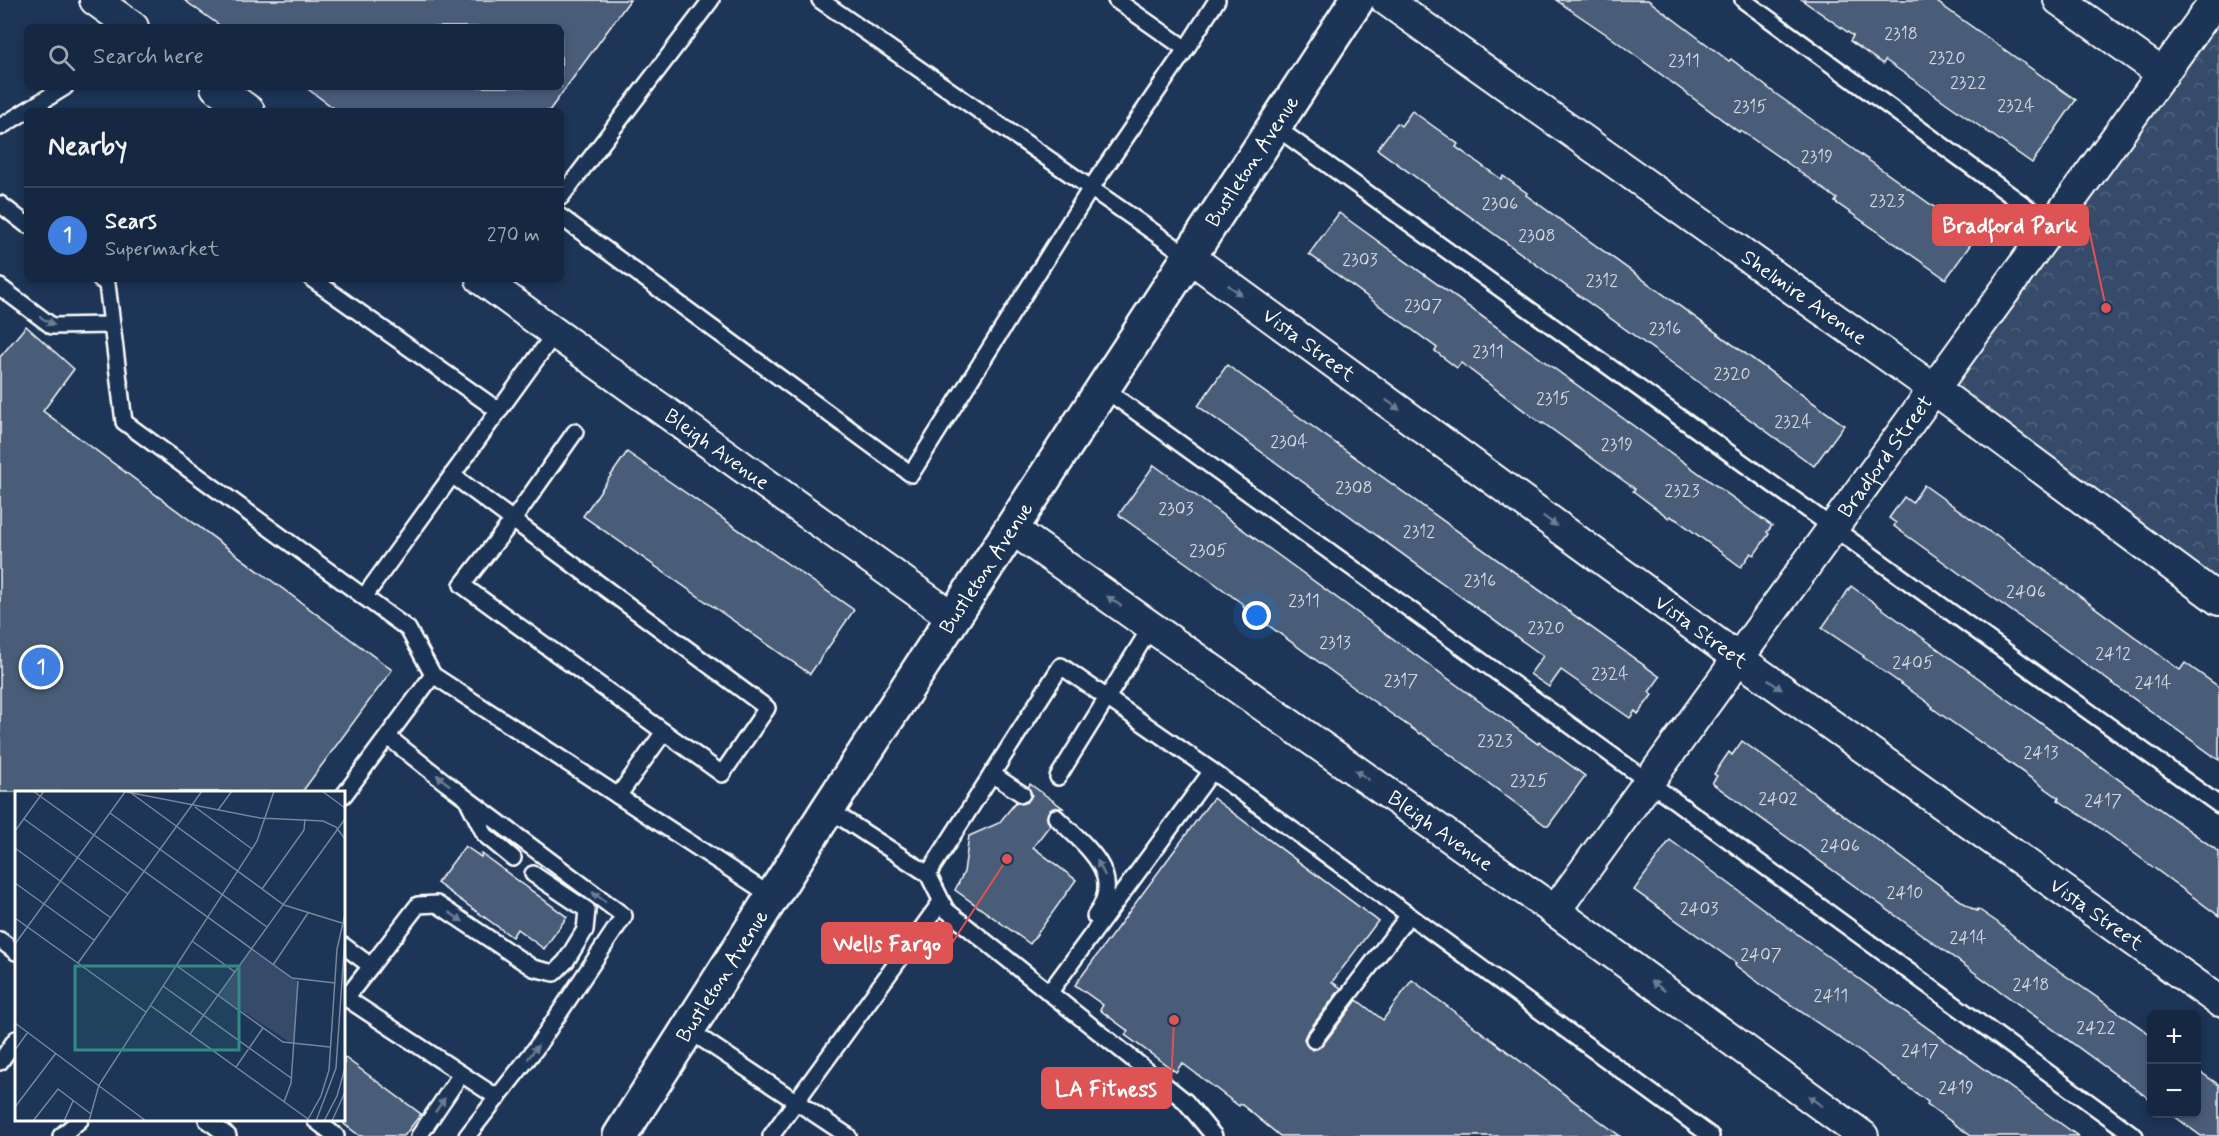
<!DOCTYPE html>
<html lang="en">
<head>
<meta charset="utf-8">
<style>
  :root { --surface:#162841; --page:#23344c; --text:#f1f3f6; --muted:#9ea6b1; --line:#35445a; --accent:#95b2f1 }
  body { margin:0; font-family:Mynerve,sans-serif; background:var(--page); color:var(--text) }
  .controls { position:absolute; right:18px; bottom:18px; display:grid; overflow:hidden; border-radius:9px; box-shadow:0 3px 9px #0003 }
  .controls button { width:54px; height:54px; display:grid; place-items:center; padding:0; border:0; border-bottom:2px solid var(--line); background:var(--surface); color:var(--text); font:30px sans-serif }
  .you { position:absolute; left:1257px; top:616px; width:21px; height:21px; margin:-15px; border:4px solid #fff; border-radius:50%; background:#1a73e8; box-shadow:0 0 0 9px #1a73e833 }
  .badge { display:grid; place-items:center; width:39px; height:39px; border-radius:50%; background:var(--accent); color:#fff; font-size:20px; font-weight:700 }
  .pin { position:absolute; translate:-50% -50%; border:3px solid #fff; box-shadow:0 2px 6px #0006 }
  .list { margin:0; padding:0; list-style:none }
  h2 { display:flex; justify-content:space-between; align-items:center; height:78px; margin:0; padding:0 24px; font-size:26px }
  h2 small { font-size:20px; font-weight:400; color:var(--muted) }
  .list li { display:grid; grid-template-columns:39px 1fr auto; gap:18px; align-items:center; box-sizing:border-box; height:96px; padding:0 24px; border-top:2px solid var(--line) }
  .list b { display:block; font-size:22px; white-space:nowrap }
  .list p { margin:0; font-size:20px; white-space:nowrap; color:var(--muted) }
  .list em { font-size:20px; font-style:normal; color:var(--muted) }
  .icon { flex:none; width:33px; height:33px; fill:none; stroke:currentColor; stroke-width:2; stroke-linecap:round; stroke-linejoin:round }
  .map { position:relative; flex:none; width:2219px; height:1136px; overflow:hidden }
  .search { position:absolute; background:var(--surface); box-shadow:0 3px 9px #0003; left:24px; top:24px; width:540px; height:66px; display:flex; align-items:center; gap:15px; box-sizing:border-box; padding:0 21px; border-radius:9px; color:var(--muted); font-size:22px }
  .panel { position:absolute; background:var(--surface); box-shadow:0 3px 9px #0003; left:24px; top:108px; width:540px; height:174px; border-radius:9px }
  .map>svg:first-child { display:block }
</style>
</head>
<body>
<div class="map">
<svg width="2219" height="1136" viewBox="0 0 2219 1136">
  <defs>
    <pattern id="forest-crowns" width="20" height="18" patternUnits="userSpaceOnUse" patternTransform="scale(1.5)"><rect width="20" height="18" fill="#364b69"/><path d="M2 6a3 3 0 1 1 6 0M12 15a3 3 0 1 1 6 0" fill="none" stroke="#546680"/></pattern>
  </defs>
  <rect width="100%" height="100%" fill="#1d3557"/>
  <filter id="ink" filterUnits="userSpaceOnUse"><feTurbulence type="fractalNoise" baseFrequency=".0167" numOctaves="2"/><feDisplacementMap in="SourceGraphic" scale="12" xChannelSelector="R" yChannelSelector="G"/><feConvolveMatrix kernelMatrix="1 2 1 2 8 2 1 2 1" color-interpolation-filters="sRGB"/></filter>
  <g filter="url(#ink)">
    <path fill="url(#forest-crowns)" stroke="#9aa5b4" stroke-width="1.5" d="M2219 0V600L1934 389Z"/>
    <g fill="#4a5d79" stroke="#fff" stroke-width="1.5">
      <path d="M184 0H630L549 111H338L305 87H561V27H222Z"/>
      <path d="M1556 0H1648L1729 61 1731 59 1776 94 1976 237 1946 279 1835 202 1837 199 1833 196 1793 167 1740 130 1739 132 1609 36Z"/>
      <path d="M1802 0H1934L2076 100 2032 163 1885 60 1883 64 1850 41 1853 36Z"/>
      <path d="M1412 111 1458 144 1456 147 1501 179 1503 176 1527 193 1526 195 1844 425 1814 466 1377 149 1397 123 1401 126Z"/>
      <path d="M1339 213 1772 526 1767 532 1769 534 1754 555 1751 553 1741 567 1677 520 1670 516 1669 518 1633 491 1635 489 1543 423 1542 424 1461 363 1457 368 1435 351 1437 348 1309 254Z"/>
      <path d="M26 326 74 369 43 411 392 670 302 792H0V357Z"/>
      <path d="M1227 365 1660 677 1649 692 1652 695 1638 714 1635 711 1630 718 1561 670 1549 687 1530 674 1543 656 1198 406Z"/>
      <path d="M627 452 854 610 810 674 583 516Z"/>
      <path d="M1154 465 1538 744 1539 742 1585 776 1549 825H1545L1421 733 1420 734 1353 687 1243 607 1244 605 1206 577 1120 516 1119 514Z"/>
      <path d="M1924 485 1994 535 1995 534 2180 670 2185 663 2219 687V760L1899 530 1894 526 1896 523 1889 518 1904 497 1912 503Z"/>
      <path d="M1851 586 2219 852V916L2100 828 2058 800 2059 798 1932 708 1933 707 1927 702 1863 657 1864 656 1822 628Z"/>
      <path d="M1742 741 1971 908 1977 911 1978 909 1997 922 2036 955 2151 1035V1100L1712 783 1717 776 1714 774 1729 752 1732 755Z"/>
      <path d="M1030 784 1063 808H1054L1049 811 1047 819 1050 825 1033 847 1076 880 1030 944 955 890 964 872 969 836 999 823 1016 802 1022 804 1027 802 1032 795 1028 787Z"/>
      <path d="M1213 798 1378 921 1332 982 1341 988 1306 1034 1304 1039 1308 1047 1313 1050 1322 1046 1357 1000 1383 1020 1412 980 1620 1136H1280L1241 1104 1239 1106 1182 1063 1176 1072 1125 1035 1128 1031 1100 1010 1103 1005 1075 985Z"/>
      <path d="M1670 840 1819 950 2078 1136H1971L1927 1104 1928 1102 1863 1054 1759 983 1735 965 1736 963 1634 890Z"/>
      <path d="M465 846 481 857 482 854 567 917 544 949 517 929 512 937 437 883Z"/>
      <path d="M344 1057 421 1114 404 1136H360L344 1124Z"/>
      <path d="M2196 1069 2219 1085V1136H2201L2170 1113H2196Z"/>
    </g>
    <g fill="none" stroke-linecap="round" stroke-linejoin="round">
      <g stroke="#fff" stroke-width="20">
        <g id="lane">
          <path d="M820 0 1188 256"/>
          <path d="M1116 0 1186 49 1217 0"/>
          <path d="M1743 0 2053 226"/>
          <path d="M1274 126 2219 805"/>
          <path d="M0 127 65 87"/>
          <path d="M561 197 711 0"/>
          <path d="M0 204 27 225"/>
          <path d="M561 217 911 474 1091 188 1186 49"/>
          <path d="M100 279 107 284 124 422 408 629 433 675 773 897"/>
          <path d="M312 279 499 411"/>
          <path d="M0 287 52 326 112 325"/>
          <path d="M1103 388 1649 782 2135 1136"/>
          <path d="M452 475 767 708 722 774 462 585 513 520 575 432"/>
          <path d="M364 597 555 333"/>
          <path d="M388 737 446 783 624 916 536 1048 467 1136"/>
          <path d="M992 774 1022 794"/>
          <path d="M1058 777 1151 627"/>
          <path d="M344 795 433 675"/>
          <path d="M618 796 664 732"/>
          <path d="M469 803 485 835 513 858"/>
          <path d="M828 809 928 874 946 910 1185 1101 1214 1136"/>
          <path d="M1056 817C1084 845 1127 874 1095 916"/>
          <path d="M928 874 1061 666 1212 771"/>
          <path d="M0 940 16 952"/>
          <path d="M344 946 371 966 346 998 498 1098"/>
          <path d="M371 966 418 905 437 904 533 968 554 973 566 961 585 930 587 910 533 874"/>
          <path d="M1049 993 1212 771 1711 1136"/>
          <path d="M687 1029 848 1136"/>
          <path d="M1314 1040 1409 915"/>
          <path d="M0 1062 16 1039"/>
          <path d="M207 1120 228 1136"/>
          <path d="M315 1120 336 1136"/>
          <path d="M61 1136 80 1120"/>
          <path d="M419 1136 461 1074"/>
          <path d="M771 1136 941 902"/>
        </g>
      </g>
      <g stroke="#fff" stroke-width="34">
        <g id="street">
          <path d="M95 0 133 27"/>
          <path id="s1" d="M1386 0 1934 389 2219 600"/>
          <path d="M2059 0 2163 74"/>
          <path d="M216 87 249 111"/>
          <path id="s2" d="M1188 256 1739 659 2219 1001"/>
          <path id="s3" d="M481 279 555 333 954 618"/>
          <path id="s4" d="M1012 529 1555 911 1863 1136"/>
          <path id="s5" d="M1555 911 2216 0"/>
        </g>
      </g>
      <g stroke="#fff" stroke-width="38">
        <g id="primary">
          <path id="s6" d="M620 1136 828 809 1357 0"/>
        </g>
      </g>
      <use href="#lane" stroke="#1d3557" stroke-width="15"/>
      <use href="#street" stroke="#1d3557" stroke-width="30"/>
      <use href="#primary" stroke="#1d3557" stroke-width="33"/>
    </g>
    <defs><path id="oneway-solid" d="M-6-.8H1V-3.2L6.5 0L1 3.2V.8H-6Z" transform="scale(1.5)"/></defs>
    <g fill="#6c7c92">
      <use href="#oneway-solid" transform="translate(1235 290) rotate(36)"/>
      <use href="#oneway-solid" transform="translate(47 321) rotate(30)"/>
      <use href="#oneway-solid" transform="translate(1393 405) rotate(36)"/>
      <use href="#oneway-solid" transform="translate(1550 521) rotate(36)"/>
      <use href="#oneway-solid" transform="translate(1114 601) rotate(-145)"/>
      <use href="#oneway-solid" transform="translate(1775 685) rotate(35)"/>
      <use href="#oneway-solid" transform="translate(1362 775) rotate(-145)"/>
      <use href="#oneway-solid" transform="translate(443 780) rotate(-142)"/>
      <use href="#oneway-solid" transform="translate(1101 868) rotate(-117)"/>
      <use href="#oneway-solid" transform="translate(599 897) rotate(-143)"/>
      <use href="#oneway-solid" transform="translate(456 917) rotate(34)"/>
      <use href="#oneway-solid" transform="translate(1658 986) rotate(-144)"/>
      <use href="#oneway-solid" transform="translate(533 1052) rotate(-53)"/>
      <use href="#oneway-solid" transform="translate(1815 1101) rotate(-144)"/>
      <use href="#oneway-solid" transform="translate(440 1105) rotate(-56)"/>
    </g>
  </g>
  <g text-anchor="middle" stroke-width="4.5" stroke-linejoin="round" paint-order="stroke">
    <g font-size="18" fill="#d2d6de">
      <text x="1901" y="39">2318</text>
      <text x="1947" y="63">2320</text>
      <text x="1684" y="66">2311</text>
      <text x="1968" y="88">2322</text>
      <text x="2016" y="111">2324</text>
      <text x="1750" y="112">2315</text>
      <text x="1817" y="162">2319</text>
      <text x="1887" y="206">2323</text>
      <text x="1500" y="209">2306</text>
      <text x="1537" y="241">2308</text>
      <text x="1360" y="265">2303</text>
      <text x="1602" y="286">2312</text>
      <text x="1423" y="311">2307</text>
      <text x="1665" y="334">2316</text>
      <text x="1488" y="357">2311</text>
      <text x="1732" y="379">2320</text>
      <text x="1553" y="404">2315</text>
      <text x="1793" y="427">2324</text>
      <text x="1289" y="447">2304</text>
      <text x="1617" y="450">2319</text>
      <text x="1354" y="493">2308</text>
      <text x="1682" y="496">2323</text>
      <text x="1176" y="514">2303</text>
      <text x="1419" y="537">2312</text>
      <text x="1208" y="556">2305</text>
      <text x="1480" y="586">2316</text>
      <text x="2026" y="597">2406</text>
      <text x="1304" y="606">2311</text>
      <text x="1546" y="633">2320</text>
      <text x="1335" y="648">2313</text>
      <text x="2113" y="659">2412</text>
      <text x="1913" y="668">2405</text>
      <text x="1610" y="679">2324</text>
      <text x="1401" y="686">2317</text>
      <text x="2153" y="688">2414</text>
      <text x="1495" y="746">2323</text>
      <text x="2041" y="758">2413</text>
      <text x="1529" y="786">2325</text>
      <text x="1778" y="804">2402</text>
      <text x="2103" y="806">2417</text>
      <text x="1840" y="851">2406</text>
      <text x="1905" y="898">2410</text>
      <text x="1699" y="914">2403</text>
      <text x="1968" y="943">2414</text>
      <text x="1761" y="960">2407</text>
      <text x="2031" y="990">2418</text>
      <text x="1831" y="1001">2411</text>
      <text x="2096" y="1033">2422</text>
      <text x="1920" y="1056">2417</text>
      <text x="1956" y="1093">2419</text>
    </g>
    <g font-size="21" fill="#fff" stroke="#1d3557">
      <text dy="7" stroke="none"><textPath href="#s6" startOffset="1162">Bustleton Avenue</textPath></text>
      <text dy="7" stroke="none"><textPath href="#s1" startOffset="513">Shelmire Avenue</textPath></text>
      <text dy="7" stroke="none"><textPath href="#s2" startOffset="150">Vista Street</textPath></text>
      <text dy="7" stroke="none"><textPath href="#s3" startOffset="291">Bleigh Avenue</textPath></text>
      <text dy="7" stroke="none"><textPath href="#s5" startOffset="562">Bradford Street</textPath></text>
      <text dy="7" stroke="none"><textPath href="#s6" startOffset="676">Bustleton Avenue</textPath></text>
      <text dy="7" stroke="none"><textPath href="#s2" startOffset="636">Vista Street</textPath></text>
      <text dy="7" stroke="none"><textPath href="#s4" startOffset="524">Bleigh Avenue</textPath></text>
      <text dy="7" stroke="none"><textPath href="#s2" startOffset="1122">Vista Street</textPath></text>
      <text dy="7" stroke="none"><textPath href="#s6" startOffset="190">Bustleton Avenue</textPath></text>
    </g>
  </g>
  <g transform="translate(15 791)">
    <rect width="330" height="330" fill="#1d3557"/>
    <path d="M236 159 283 190 279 254 203 204Z" fill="#364b69"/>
    <path fill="none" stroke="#77869a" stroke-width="1.5" d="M18 0 277 187 320 192M107 0 245 27 308 30 321 36 330 48M307 0 330 17M116 2 269 114 327 132M180 16 237 58M203 19 217 0M95 22 252 136M9 28 113 103M0 40 29 0M0 57 96 127M0 92 79 149M247 98 289 39 290 28M0 127 131 221M177 150 220 181M0 153 110 1M63 172 187 0M258 174 293 122M162 175 268 251 315 256M148 195 276 287M136 215 293 328M0 232 131 330M175 243 330 28M0 259 13 241M221 276 248 237M269 311 276 292 283 190M0 316 41 262M18 330 43 298 76 323M49 330 58 310M74 330 84 294 242 50 259 0M292 330 306 305 314 279 322 158 330 123M301 330 321 277 330 145M309 330 322 305 330 277M317 330 330 301"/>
    <path fill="#338b84" fill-opacity="0.15" stroke="#338b84" stroke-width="3" d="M60 175H224V259H60Z"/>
    <rect width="330" height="330" fill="none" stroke="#fff" stroke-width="3"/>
  </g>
  <path fill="none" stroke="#de5353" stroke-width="2" d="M2106 308L2088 225M1007 859L952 943M1174 1020L1171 1088"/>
  <g fill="#de5353" stroke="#1d3557" stroke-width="2">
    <circle cx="2106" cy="308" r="6"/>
    <circle cx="1007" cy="859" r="6"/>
    <circle cx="1174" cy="1020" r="6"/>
  </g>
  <g fill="#de5353" stroke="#de5353" stroke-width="2">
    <rect x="1933" y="205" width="155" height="40" rx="6"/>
    <rect x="822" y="923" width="130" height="40" rx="6"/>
    <rect x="1042" y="1068" width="129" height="40" rx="6"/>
  </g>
  <g font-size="22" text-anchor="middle" font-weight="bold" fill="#fff">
    <text x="2010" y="233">Bradford Park</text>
    <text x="887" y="951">Wells Fargo</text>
    <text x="1106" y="1096">LA Fitness</text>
  </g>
</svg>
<div class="controls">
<button>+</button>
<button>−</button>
</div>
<div class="you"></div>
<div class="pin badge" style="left:41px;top:667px;background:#3f7fe0">1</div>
<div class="search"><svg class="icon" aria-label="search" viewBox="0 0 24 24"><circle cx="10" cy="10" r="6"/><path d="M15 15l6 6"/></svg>Search here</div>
<section class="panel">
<h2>Nearby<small></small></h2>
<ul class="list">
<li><span class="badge" style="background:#3f7fe0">1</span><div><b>Sears</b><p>Supermarket</p></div><em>270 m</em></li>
</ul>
</section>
</div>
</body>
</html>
